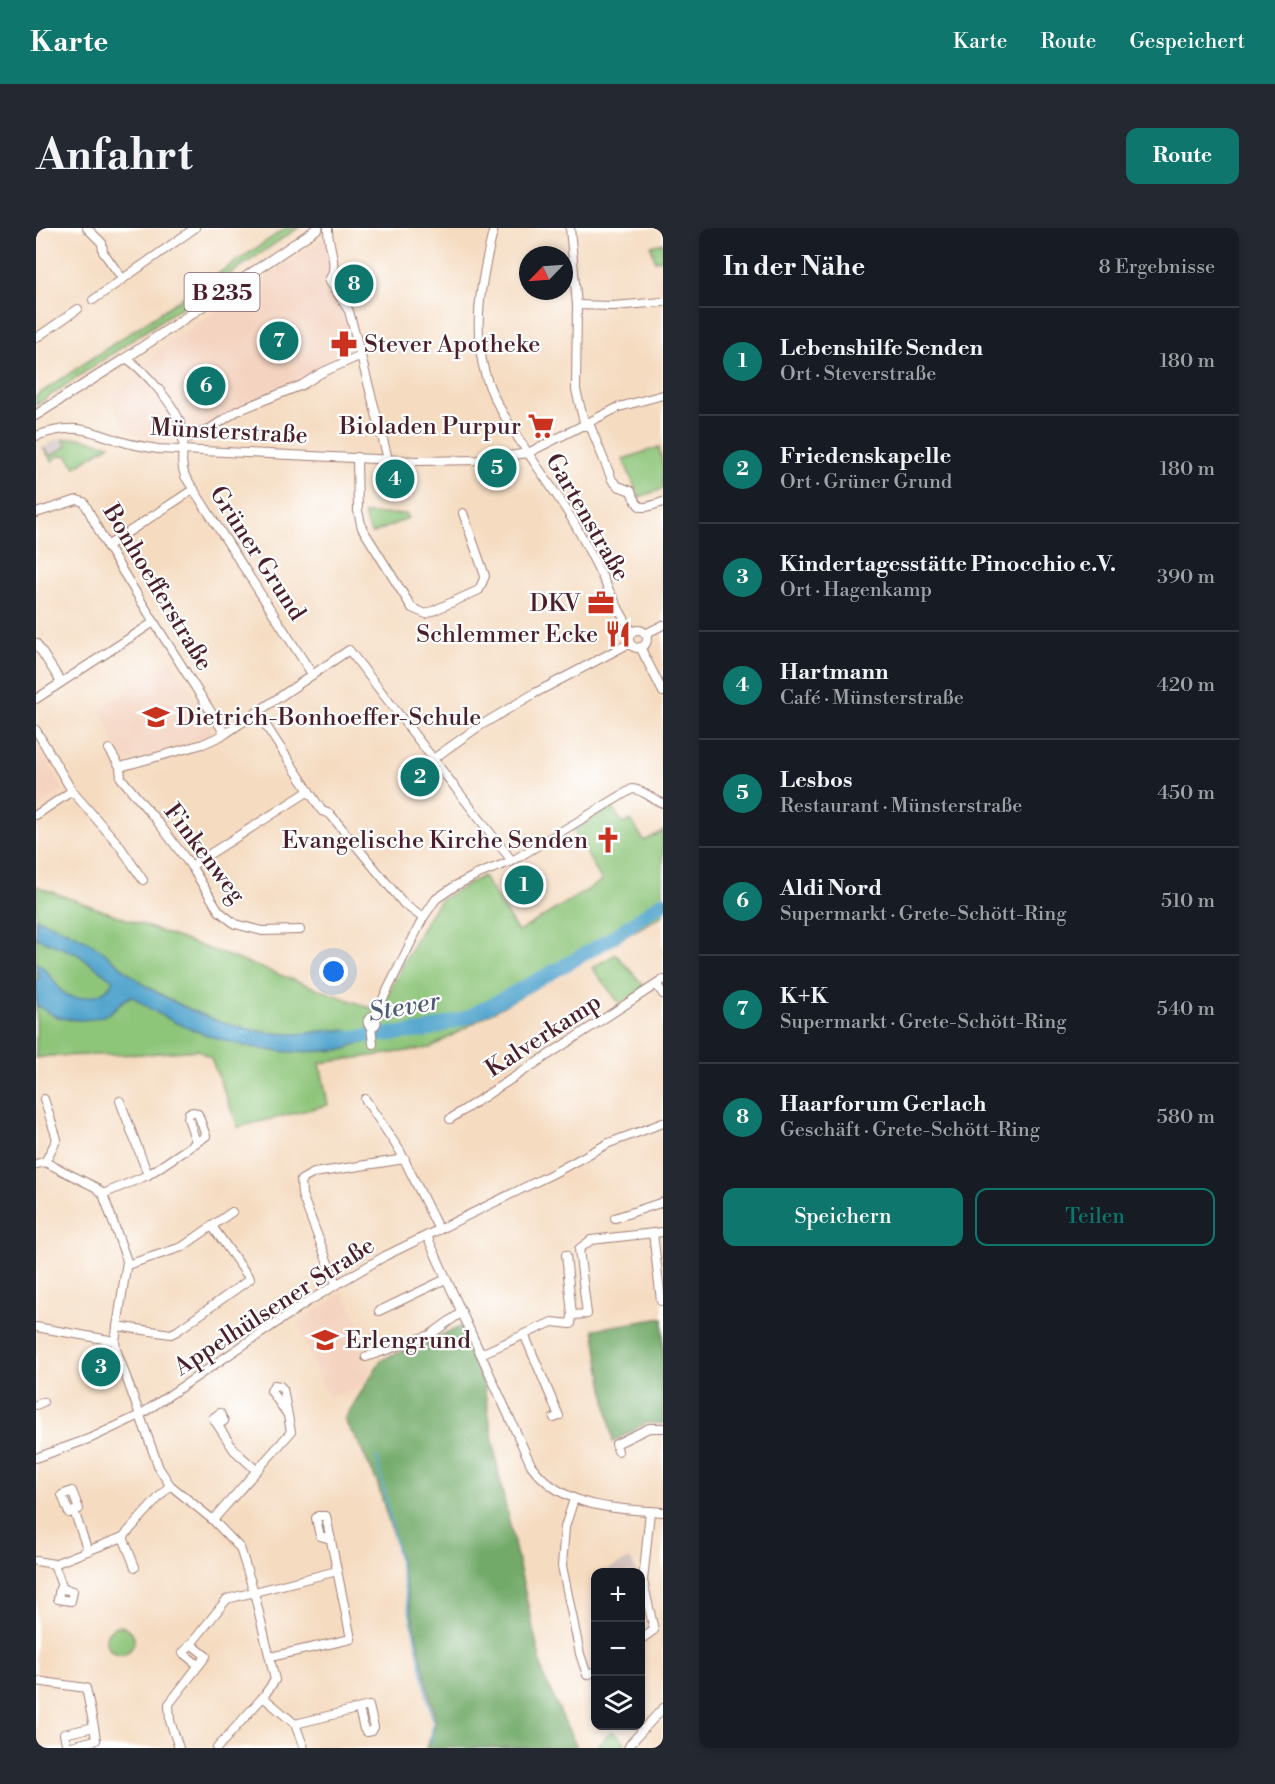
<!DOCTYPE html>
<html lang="de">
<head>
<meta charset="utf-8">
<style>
  :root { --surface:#171b24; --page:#242831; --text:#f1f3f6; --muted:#9ea1a6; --line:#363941; --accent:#0f766e }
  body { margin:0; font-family:"Libre Bodoni",serif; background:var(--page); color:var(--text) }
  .controls { position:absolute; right:18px; bottom:18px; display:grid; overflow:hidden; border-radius:12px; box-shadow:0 3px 9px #0003 }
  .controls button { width:54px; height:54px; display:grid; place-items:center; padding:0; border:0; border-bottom:2px solid var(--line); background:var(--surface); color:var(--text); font:30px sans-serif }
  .compass { position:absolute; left:483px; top:18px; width:54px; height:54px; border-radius:50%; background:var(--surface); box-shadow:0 3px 9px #0003; rotate:245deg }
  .you { position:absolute; left:298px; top:744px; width:21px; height:21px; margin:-15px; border:4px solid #fff; border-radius:50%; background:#1a73e8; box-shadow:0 0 0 9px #1a73e833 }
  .badge { display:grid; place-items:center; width:39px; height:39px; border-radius:50%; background:var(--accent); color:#fff; font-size:20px; font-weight:700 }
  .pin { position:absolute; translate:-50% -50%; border:3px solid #fff; box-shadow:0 2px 6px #0006 }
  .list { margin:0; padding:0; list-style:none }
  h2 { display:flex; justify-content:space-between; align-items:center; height:78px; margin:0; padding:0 24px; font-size:26px }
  h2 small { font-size:20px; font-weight:400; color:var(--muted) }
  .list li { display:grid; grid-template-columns:39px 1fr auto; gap:18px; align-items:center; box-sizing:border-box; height:108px; padding:0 24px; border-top:2px solid var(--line) }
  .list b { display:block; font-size:22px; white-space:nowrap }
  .list p { margin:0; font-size:20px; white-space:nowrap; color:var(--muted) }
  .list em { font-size:20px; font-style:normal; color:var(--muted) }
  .actions { display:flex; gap:12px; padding:18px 24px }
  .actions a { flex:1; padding:14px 0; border:2px solid var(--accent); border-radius:12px; text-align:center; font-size:21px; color:var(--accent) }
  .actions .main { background:var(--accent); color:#fff }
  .icon { flex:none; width:33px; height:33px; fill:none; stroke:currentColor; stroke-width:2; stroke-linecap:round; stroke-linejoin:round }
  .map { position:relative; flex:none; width:627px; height:1520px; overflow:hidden; border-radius:12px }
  header { display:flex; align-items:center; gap:36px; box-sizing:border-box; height:84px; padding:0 30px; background:var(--accent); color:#fff }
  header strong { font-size:28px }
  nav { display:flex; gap:33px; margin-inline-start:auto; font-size:21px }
  .intro { display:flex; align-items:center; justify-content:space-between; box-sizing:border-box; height:144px; padding:0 36px }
  h1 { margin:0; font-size:42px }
  .button { padding:15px 27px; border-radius:12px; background:var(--accent); color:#fff; font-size:21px; font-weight:700 }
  main { display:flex; gap:36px; padding:0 36px }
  aside { flex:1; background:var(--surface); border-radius:12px; box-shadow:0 3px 9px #0003 }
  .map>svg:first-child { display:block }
</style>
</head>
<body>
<header>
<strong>Karte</strong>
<nav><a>Karte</a><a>Route</a><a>Gespeichert</a></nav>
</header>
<div class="intro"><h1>Anfahrt</h1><a class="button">Route</a></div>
<main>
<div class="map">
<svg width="627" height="1520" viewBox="0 0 627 1520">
  <rect width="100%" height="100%" fill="#fff"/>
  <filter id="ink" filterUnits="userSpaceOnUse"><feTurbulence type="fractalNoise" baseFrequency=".0167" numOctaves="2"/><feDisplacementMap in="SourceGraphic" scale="12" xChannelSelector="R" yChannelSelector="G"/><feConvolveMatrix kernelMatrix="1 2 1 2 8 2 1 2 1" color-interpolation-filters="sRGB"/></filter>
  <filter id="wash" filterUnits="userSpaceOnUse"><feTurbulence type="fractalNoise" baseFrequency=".008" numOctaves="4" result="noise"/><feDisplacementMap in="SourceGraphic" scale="24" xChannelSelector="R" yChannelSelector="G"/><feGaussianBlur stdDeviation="1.35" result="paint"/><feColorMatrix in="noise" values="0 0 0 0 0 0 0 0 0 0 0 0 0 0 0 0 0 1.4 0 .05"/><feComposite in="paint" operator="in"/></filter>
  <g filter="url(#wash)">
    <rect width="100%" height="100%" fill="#f5dcc1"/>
    <g fill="#f4d3c0">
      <path d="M293 7 299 30 293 52 311 85 323 125 145 215 118 213 101 207 91 201 82 188 77 173 79 164 102 147 122 122Z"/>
      <path d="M136 433 176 496 174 508 99 532 87 530 79 523 74 500 64 481 83 466Z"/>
      <path d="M0 515 27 562 0 581Z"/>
      <path d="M306 1065 335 1116 326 1120 335 1142 325 1158 293 1169 284 1153 262 1094Z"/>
      <path d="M71 1116 82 1149 51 1160 44 1139Z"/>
    </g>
    <g fill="#d0c0bc">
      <path d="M20 211H27L32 217 15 228 8 219Z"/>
      <path d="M595 1331 600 1344H565Z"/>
    </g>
    <g fill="#8dc579" stroke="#6c7252" stroke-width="1.5">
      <path d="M250 0H262L0 177V168Z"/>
      <path d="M627 15V31L619 33 615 18Z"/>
      <path d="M44 210 74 217 39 239 32 228 25 227 16 233 7 220 15 228 31 218 27 211Z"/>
      <path d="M623 219 627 239V261L603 269 587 231Z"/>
      <path d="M328 286H370L372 290 336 306 331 297Z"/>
      <path d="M576 579 587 596 595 592 608 613 627 603V687L394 820 284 835 292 877 202 899 175 830 162 822 112 826 15 828 0 830V658L343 783 389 694 404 672 447 648 482 704 566 653 537 602Z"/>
      <path d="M580 726 609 759 584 776 556 740Z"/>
      <circle cx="84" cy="1412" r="14"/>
      <path d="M576 1503 589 1514 586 1520H559Z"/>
    </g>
    <g fill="#72aa69" stroke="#5e644a" stroke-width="1.5">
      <path d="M627 1090V1196L610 1195 577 1214 558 1101Z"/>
      <path d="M429 1097 448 1158 464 1253 508 1449 541 1520H390L400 1495 362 1324 341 1254 322 1214 308 1192 345 1132Z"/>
    </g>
    <path fill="#53a5ce" stroke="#4e627c" stroke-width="1.5" d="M0 690C19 698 40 706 58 717 77 730 93 747 112 759 156 786 206 806 258 806 273 806 289 801 304 802 312 802 318 805 326 804L328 815 317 817 311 821C294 823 277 824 260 824 209 824 136 800 96 768 86 772 82 779 73 785 59 794 37 793 21 789 14 786 7 781 0 777V752L4 749 0 742V735C25 748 17 777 56 768 65 766 74 761 77 752L41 726 0 710Z"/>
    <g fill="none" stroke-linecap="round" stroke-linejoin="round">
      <path stroke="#53a5ce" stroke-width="2" d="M341 1229 397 1494 395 1516"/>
      <path stroke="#53a5ce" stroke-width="14" d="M309 810 388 803 432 789 526 739 574 711 627 674"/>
    </g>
  </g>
  <g filter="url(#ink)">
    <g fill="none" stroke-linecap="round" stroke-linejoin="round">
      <g stroke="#a07e76" stroke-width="10">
        <g id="minor">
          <path d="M51 0 66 15 67 24 86 50"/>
          <path d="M292 0C291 17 304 37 293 52L313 83 352 231"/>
          <path d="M458 0C444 55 432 116 458 169 479 211 510 248 534 288 557 326 573 367 596 404"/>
          <path d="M534 0 541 77 540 162 549 198"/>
          <path d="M57 72 159 0"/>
          <path d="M541 77 577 78 627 74"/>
          <path d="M0 110 42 81"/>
          <path d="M90 130C108 142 141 179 146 200 151 216 142 230 149 248L276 446"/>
          <path d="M553 195 576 252 582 258 595 263C603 285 607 280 627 274"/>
          <path d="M0 208C36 195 50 201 84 213 96 217 109 219 122 221L382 233 445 232 492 225 583 179 627 167"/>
          <path d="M147 212 172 202 201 183 266 157 285 145 325 127"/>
          <path d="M321 229 322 283 326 300 376 380 390 386 443 362 449 348 427 285"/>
          <path d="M0 285 41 272 48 274 71 318 118 394 189 506"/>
          <path d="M71 318 158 261"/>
          <circle cx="602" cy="411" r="9"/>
          <path d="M609 406 627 397"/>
          <path d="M0 415 25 454"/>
          <path d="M604 419 627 464"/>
          <path d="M0 471 118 394"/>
          <path d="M221 484 286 583 294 586 368 676 387 690"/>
          <path d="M0 502 36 563 83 617 107 652"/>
          <path d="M73 521 84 539 85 550 121 593 155 638 183 683 199 696 226 703 264 702"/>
          <path d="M397 531 442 499 499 465 594 415"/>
          <path d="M84 539 167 516 189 506 313 422 476 633"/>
          <path d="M0 587 36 563"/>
          <path d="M155 638 273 563"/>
          <path d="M621 757 627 766"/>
          <path d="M338 789 387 690 400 671 419 658 440 647 476 633 596 561C607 561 616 572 627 575"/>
          <circle cx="336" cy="794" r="4.5"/>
          <path d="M335 798 337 816"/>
          <path d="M8 871 21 911 9 934"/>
          <path d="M329 871 364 923 403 1002"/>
          <path d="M84 873 112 947"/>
          <path d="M414 891 627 752"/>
          <path d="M0 936 9 934 59 959 67 966 91 1033 79 1113 80 1121 123 1240 134 1257 177 1292 204 1320 218 1364 239 1452 227 1469 181 1520"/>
          <path d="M67 966 112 947 170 908 162 886 158 884 153 885 152 890 160 914"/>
          <path d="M579 990 627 974"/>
          <path d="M617 1005 625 1073"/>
          <path d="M391 1008 495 1237C527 1281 577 1280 627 1284"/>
          <path d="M91 1037 146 1019 196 984"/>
          <path d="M300 1056 266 967 265 952 278 945 369 931"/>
          <path d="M343 1083 410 1051"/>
          <path d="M536 1087 551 1086 543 1021 555 1012 627 1004"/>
          <path d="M81 1098 135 1106 141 1103 214 1051 176 998"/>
          <path d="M0 1099 79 1113"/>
          <path d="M488 1106 523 1188 518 1190"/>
          <path d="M445 1126 516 1094 535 1096 536 1087 530 1027"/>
          <path d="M330 1129 394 1107 426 1084"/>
          <path d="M0 1177 7 1174"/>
          <path d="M182 1197 188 1193 184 1185 177 1190 198 1222 220 1242"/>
          <path d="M582 1223 580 1216 613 1200H627"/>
          <path d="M0 1230 55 1210 104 1187 271 1074 349 1028 518 945 573 915 627 895"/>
          <path d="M538 1271 529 1299 526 1338 544 1426 551 1447 560 1443"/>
          <path d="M38 1283 33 1285 26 1267 36 1263 43 1281 38 1283 52 1323"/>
          <path d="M177 1292 255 1204 247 1161 244 1158 238 1157 235 1163 252 1187"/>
          <path d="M87 1309 99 1339"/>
          <path d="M0 1333 18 1336 87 1309 134 1257"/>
          <path d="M18 1336 27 1361 24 1360 22 1371 35 1373 37 1363 27 1361"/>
          <path d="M604 1412 618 1402 607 1353 614 1283"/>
          <path d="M155 1416 191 1371 301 1343"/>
          <path d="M234 1429 315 1411C307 1370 298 1329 290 1288H282L280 1290 284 1308 295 1311"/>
          <path d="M0 1453 50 1460 58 1499 28 1506 31 1520"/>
          <path d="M227 1469 259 1496 268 1520"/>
          <path d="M259 1496 333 1478 338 1499 336 1503 331 1504 328 1501 323 1481"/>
          <path d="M31 1519 60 1512 58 1499"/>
          <path d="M143 1520 134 1493 133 1476 170 1428 155 1416 147 1425 162 1437"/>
          <path d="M592 1520 595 1515 627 1480"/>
        </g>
      </g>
      <g stroke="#a07e76" stroke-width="11">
        <path id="major" d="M0 187 90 130 282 0"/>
      </g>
      <use href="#minor" stroke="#fff" stroke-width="8"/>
      <use href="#major" stroke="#fff" stroke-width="9"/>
    </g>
  </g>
  <defs>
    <g id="pharmacy-bare" transform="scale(2.07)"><path d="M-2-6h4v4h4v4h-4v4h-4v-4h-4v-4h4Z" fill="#c8321e" stroke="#fff" stroke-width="2.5" paint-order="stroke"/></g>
    <g id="supermarket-bare" transform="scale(2.07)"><path d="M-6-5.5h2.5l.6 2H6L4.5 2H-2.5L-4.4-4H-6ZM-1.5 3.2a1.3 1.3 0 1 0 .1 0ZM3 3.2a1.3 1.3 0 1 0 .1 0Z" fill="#c8321e" stroke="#fff" stroke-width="2.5" paint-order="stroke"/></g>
    <g id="office-bare" transform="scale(2.07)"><path d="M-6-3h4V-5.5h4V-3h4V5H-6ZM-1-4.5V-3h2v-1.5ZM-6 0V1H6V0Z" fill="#c8321e" stroke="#fff" stroke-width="2.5" paint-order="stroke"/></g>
    <g id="restaurant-bare" transform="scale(2.07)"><path d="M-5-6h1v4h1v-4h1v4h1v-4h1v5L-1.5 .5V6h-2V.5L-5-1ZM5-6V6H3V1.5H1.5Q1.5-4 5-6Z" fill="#c8321e" stroke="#fff" stroke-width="2.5" paint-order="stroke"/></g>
    <g id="school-bare" transform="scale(2.07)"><path d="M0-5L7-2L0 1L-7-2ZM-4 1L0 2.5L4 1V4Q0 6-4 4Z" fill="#c8321e" stroke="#fff" stroke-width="2.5" paint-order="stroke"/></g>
    <g id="church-bare" transform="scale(2.07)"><path d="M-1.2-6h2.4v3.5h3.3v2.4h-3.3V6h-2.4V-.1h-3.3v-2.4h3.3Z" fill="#c8321e" stroke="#fff" stroke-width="2.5" paint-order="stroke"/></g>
  </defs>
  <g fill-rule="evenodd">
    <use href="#pharmacy-bare" x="308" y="116"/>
    <use href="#supermarket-bare" x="505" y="198"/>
    <use href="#office-bare" x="565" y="375"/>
    <use href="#restaurant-bare" x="582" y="406"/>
    <use href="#school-bare" x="120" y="489"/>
    <use href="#church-bare" x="572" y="612"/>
    <use href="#school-bare" x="289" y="1112"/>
  </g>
  <g text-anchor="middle" stroke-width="4.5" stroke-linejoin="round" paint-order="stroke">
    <rect fill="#fff" stroke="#80626b" stroke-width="1.5" x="148.5" y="45" width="75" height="38" rx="4.5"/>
    <g font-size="22" font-weight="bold" fill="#4a1f2b">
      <text x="186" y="72">B 235</text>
    </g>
    <g font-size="24" fill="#4a1f2b" stroke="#fff" text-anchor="end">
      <text x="328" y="124" text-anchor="start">Stever Apotheke</text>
      <text x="485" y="206">Bioladen Purpur</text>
      <text x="545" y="383">DKV</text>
      <text x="562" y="414">Schlemmer Ecke</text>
      <text x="140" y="497" text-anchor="start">Dietrich-Bonhoeffer-Schule</text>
      <text x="552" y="620">Evangelische Kirche Senden</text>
      <text x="309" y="1120" text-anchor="start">Erlengrund</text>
    </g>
    <g font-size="24" fill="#4a1f2b" stroke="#fff">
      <text transform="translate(193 203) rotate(3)" y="8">Münsterstraße</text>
      <text transform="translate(552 289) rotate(60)" y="8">Gartenstraße</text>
      <text transform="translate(222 325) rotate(57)" y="8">Grüner Grund</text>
      <text transform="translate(122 359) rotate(59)" y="8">Bonhoefferstraße</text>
      <text transform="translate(169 625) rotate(53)" y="8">Finkenweg</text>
      <text transform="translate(507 807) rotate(-33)" y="8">Kalverkamp</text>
      <text transform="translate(238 1078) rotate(-33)" y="8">Appelhülsener Straße</text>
    </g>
    <g font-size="26" font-style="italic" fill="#4e5b74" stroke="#fff">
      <text transform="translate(368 778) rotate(-10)" y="9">Stever</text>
    </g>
  </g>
</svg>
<div class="controls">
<button>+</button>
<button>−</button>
<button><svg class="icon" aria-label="layers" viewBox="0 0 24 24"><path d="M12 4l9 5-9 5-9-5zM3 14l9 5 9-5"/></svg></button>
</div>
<svg class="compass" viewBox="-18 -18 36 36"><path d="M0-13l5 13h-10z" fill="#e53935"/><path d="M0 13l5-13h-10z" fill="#9ea1a6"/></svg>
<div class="you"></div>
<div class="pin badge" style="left:488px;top:657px">1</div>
<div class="pin badge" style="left:384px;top:549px">2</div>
<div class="pin badge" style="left:65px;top:1139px">3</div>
<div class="pin badge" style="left:359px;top:251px">4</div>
<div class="pin badge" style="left:461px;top:240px">5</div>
<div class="pin badge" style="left:170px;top:158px">6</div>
<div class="pin badge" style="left:243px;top:113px">7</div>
<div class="pin badge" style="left:318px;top:56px">8</div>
</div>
<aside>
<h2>In der Nähe<small>8 Ergebnisse</small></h2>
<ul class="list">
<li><span class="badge">1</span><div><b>Lebenshilfe Senden</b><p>Ort · Steverstraße</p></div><em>180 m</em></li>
<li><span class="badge">2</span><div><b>Friedenskapelle</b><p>Ort · Grüner Grund</p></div><em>180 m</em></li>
<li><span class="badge">3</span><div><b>Kindertagesstätte Pinocchio e.V.</b><p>Ort · Hagenkamp</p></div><em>390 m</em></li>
<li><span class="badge">4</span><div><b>Hartmann</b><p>Café · Münsterstraße</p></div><em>420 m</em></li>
<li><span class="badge">5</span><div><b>Lesbos</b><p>Restaurant · Münsterstraße</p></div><em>450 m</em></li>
<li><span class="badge">6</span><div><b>Aldi Nord</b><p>Supermarkt · Grete-Schött-Ring</p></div><em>510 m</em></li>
<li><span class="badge">7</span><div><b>K+K</b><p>Supermarkt · Grete-Schött-Ring</p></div><em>540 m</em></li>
<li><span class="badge">8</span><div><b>Haarforum Gerlach</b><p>Geschäft · Grete-Schött-Ring</p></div><em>580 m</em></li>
</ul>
<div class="actions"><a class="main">Speichern</a><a>Teilen</a></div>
</aside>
</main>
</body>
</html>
